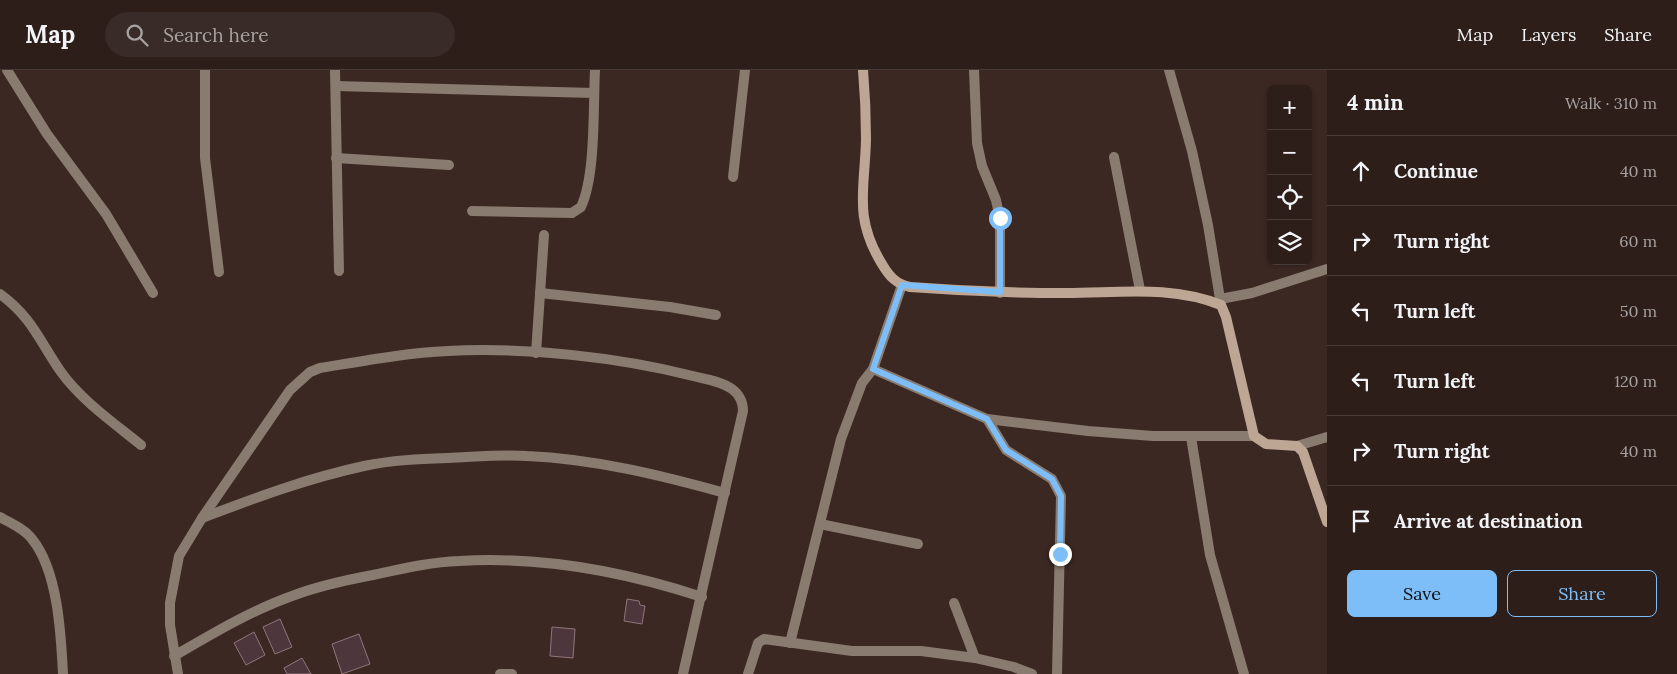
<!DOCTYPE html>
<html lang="en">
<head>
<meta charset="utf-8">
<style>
  :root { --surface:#2d1e1a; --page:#392b27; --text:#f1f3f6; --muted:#a7a2a2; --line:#483c39; --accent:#7dbef9 }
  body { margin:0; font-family:Lora,serif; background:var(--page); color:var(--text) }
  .controls { position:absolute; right:15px; top:15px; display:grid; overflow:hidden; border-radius:8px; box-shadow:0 1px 4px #0004 }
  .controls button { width:45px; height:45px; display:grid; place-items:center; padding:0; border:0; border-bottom:1px solid var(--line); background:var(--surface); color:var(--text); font:25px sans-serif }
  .stop { position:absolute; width:15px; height:15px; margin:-11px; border:4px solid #7dbef9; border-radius:50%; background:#fff }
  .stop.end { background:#7dbef9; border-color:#fff; box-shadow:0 1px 5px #0008 }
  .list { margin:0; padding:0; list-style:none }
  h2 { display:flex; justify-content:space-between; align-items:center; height:65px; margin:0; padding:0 20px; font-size:21px }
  h2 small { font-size:16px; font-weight:400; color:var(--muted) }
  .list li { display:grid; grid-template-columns:32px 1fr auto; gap:15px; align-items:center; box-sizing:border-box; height:70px; padding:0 20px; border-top:1px solid var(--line) }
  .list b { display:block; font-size:19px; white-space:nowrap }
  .list em { font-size:16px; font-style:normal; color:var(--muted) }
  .actions { display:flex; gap:10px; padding:15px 20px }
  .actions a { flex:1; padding:11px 0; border:1px solid var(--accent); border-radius:8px; text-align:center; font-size:18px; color:var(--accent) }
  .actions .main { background:var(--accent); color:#111 }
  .icon { flex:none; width:28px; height:28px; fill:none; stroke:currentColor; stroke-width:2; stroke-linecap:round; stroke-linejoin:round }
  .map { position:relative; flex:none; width:1327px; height:604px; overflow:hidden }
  header { display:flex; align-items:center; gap:30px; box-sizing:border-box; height:70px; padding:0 25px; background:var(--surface); border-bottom:1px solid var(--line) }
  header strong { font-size:24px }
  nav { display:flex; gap:28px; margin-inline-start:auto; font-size:18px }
  .search { width:350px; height:45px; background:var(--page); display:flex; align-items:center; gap:12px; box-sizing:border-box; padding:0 18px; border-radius:28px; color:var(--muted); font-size:19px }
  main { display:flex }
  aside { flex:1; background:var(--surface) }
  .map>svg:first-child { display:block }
</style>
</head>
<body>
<header>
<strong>Map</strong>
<div class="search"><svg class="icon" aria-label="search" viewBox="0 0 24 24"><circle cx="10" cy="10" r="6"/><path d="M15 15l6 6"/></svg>Search here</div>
<nav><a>Map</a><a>Layers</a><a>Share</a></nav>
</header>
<main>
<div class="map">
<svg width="1327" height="604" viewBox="0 0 1327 604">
  <rect width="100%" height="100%" fill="#3c2823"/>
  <g fill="#4d373c" stroke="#8f767c">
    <path d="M627 529 639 531 640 535 645 536 642 554 624 551Z"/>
    <path d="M280 549 292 577 275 584 263 557Z"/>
    <path d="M552 557 575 559 573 588 550 586Z"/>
    <path d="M254 562 265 585 246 595 234 573Z"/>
    <path d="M359 564 370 594 342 604 332 574Z"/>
    <path d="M302 588 311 604H287L284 598Z"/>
  </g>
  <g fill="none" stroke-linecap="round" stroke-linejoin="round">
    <g stroke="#897b6f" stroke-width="10">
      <path d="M7 0 47 64 106 144 153 223"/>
      <path d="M205 0V88L219 202"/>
      <path d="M335 0 339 201"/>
      <path d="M974 0 977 73 982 96 996 130 1000 149V223"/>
      <path d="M1169 0 1192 81 1208 155 1221 235"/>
      <path d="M336 16 594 23"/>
      <path d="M1114 87 1140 220"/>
      <path d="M336 88 449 95"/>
      <path d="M733 107 745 0"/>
      <path d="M472 141 572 143 581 137C596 105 593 37 595 0"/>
      <path d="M540 223 670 237 716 245"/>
      <path d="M0 224C32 247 40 272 61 302 82 331 114 353 141 375"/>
      <path d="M1220 229 1252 223 1327 199"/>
      <path d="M536 283 544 165"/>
      <path d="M873 299 987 349 1088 361 1153 366H1254"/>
      <path d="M987 349 1006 380 1052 409 1061 426 1057 604"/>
      <path d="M1191 367 1210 485 1244 604"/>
      <path d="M1297 376 1327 367"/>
      <path d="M0 447C10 453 25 459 32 469 58 501 61 564 63 604"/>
      <path d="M202 448C255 428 308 408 364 396 392 390 420 389 448 388 474 387 501 384 527 386 595 389 660 405 725 423"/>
      <path d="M820 454 918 474"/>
      <path d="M954 533 975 588"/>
      <path d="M790 573 841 369 862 313 873 299 902 215"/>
      <path d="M174 586C212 564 250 541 292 526 318 516 346 510 373 505 401 499 430 492 459 491 543 486 623 501 702 527"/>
      <path d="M178 604 170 555V533L179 486 202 448 290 320 310 302 320 298C363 291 405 283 448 281 525 277 618 287 693 306 705 309 721 311 732 319 740 325 743 332 743 341L683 604"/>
      <path d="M500 604H512"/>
      <path d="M748 604 758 573 764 569 852 581H921L975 588 1014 597 1032 604"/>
    </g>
    <path stroke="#bda693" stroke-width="10" d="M863 0C865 23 866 46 866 69 865 119 853 147 882 194 889 206 896 214 910 217 962 221 1014 223 1066 223 1119 223 1171 215 1221 235L1226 247 1254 366 1266 374 1297 376 1303 382 1327 452"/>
  </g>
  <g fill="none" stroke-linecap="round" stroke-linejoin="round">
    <path stroke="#7dbef9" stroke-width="6" d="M1000 148V222L902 215 873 299 987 349 1006 380 1052 409 1061 426 1060 484"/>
  </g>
</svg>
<div class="controls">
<button>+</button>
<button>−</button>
<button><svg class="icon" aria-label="locate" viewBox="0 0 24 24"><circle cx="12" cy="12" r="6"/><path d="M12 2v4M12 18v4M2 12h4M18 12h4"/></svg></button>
<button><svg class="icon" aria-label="layers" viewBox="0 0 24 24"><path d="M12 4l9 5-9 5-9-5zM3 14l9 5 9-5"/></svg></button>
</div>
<div class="stop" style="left:1000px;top:148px"></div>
<div class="stop end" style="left:1060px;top:484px"></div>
</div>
<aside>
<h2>4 min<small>Walk · 310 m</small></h2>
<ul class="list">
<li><svg class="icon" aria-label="ahead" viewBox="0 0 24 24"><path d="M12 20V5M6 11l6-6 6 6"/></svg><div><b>Continue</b></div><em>40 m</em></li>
<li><svg class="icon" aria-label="right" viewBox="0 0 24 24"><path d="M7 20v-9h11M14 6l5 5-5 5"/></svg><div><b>Turn right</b></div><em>60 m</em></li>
<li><svg class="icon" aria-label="left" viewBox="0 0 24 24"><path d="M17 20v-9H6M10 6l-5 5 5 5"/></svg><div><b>Turn left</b></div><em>50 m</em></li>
<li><svg class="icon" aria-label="left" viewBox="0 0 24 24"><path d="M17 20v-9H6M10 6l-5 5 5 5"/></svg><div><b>Turn left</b></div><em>120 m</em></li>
<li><svg class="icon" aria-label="right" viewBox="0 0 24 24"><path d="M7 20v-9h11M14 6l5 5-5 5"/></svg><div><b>Turn right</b></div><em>40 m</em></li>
<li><svg class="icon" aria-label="arrive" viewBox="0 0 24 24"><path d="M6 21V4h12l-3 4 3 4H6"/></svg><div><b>Arrive at destination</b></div></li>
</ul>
<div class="actions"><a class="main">Save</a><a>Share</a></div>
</aside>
</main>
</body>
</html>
